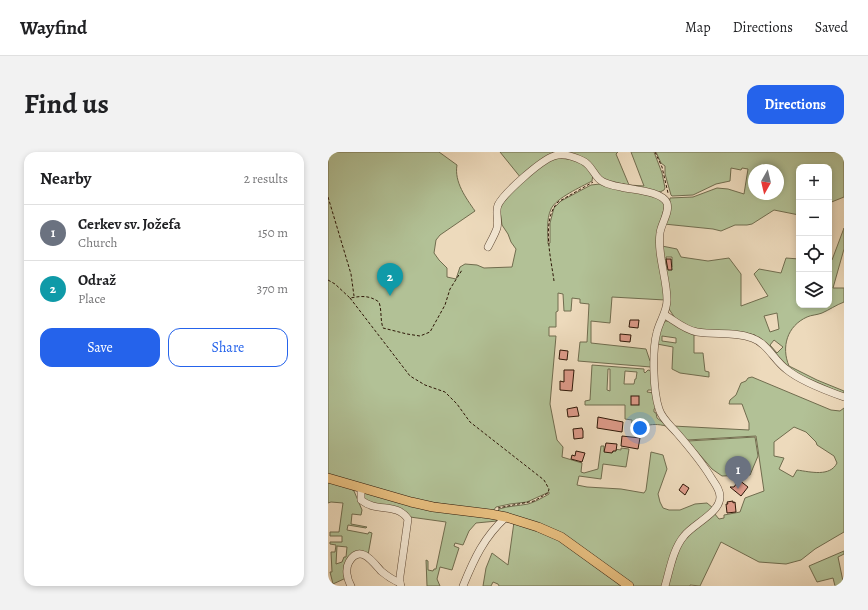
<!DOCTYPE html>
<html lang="en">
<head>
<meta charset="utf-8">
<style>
  :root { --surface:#fff; --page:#f2f2f2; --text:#202124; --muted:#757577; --line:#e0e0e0; --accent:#2563eb }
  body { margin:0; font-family:Alegreya,serif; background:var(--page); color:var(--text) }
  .controls { position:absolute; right:12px; top:12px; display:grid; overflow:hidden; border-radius:8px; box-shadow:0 2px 6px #0003 }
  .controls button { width:36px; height:36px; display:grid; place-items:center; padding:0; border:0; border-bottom:1px solid var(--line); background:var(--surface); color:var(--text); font:20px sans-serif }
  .compass { position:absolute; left:420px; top:12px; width:36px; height:36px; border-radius:50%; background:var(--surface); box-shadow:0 2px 6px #0003; rotate:188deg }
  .you { position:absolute; left:312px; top:276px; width:14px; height:14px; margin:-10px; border:3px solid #fff; border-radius:50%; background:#1a73e8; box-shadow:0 0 0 6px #1a73e833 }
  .badge { display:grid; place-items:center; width:26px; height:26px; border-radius:50%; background:var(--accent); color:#fff; font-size:13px; font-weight:700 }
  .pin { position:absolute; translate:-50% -33px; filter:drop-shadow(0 1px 2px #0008) }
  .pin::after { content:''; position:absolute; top:21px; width:14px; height:12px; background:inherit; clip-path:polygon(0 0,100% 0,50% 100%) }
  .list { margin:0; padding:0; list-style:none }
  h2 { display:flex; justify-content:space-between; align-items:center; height:52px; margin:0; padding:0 16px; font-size:17px }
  h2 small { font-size:13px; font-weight:400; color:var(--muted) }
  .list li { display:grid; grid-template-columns:26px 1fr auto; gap:12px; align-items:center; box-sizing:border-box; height:56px; padding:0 16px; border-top:1px solid var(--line) }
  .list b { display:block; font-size:15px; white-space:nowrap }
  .list p { margin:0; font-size:13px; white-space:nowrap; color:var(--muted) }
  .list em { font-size:13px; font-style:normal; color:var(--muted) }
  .actions { display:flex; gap:8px; padding:12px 16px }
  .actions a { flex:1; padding:9px 0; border:1px solid var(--accent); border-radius:12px; text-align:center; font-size:14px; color:var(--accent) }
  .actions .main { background:var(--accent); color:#fff }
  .icon { flex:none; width:22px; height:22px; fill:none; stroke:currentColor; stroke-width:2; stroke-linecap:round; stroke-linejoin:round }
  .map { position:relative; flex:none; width:516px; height:434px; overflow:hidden; border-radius:12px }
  header { display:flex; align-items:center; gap:24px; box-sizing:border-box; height:56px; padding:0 20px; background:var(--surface); border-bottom:1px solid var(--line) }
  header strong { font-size:19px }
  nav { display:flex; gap:22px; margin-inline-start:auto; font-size:14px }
  .intro { display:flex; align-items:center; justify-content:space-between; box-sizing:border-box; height:96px; padding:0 24px }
  h1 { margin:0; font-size:28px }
  .button { padding:10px 18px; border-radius:12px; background:var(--accent); color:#fff; font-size:14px; font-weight:700 }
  main { display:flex; gap:24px; padding:0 24px }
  aside { flex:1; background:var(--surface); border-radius:12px; box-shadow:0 2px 6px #0003 }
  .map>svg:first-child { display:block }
</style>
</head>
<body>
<header>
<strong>Wayfind</strong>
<nav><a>Map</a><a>Directions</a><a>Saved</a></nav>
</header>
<div class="intro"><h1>Find us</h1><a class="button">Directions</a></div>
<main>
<aside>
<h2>Nearby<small>2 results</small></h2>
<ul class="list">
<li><span class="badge" style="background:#6b7280">1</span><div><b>Cerkev sv. Jožefa</b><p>Church</p></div><em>150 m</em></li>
<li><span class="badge" style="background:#0f9aa8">2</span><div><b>Odraž</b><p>Place</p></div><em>370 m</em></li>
</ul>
<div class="actions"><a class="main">Save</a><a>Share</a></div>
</aside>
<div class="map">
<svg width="516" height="434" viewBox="0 0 516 434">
  <rect width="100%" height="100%" fill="#eddabc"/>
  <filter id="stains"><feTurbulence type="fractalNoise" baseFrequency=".005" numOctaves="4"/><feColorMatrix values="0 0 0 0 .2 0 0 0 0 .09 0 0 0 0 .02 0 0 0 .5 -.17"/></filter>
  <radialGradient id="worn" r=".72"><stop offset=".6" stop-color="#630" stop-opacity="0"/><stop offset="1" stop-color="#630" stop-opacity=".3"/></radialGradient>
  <g fill="#b2c196" stroke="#706c4e" fill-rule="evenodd">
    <path d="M0 0H111L129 13C126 30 138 46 147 59L112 83 108 88 106 101 111 108 119 116V125L128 127 132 115 137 112 149 113 156 116 184 115 188 97 183 90 180 82 174 73 172 58 173 53 192 31 219 10 230 6 249 8 265 22 264 29C253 35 228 46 223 57 218 68 220 81 220 92L222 91V71L226 56 233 49 263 33 272 32 332 46 337 53 331 75 337 148 284 145 282 171 263 169V191L318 197 322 209H325L323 215 250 209 252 190H259L261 152 252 151V147L244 146 243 159H236L235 142 230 141V159L228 160V175H221V184H228L222 252 229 288 235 295 234 305 254 311 253 320 256 321 270 317 273 294H276V299L285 300 286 297 293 298V296L301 297 298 315 275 312 273 327 251 324 249 333 259 335 293 337 316 341 318 338 323 300 335 303 339 317 330 342 332 350 335 356 341 358H352L367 352 379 351 385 356 356 379 334 434H306L258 399 170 360 171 357C180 354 190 354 200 352 207 350 214 346 221 342V340L199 350 182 352 168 355 165 359 87 348 0 324Z"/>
    <path d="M172 0H225V1L193 26Z"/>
    <path d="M237 0H290L288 2 301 33 316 34 303 0H326L334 21 337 36 336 38 332 40 291 34 275 27Z"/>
    <path d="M328 0H516V45L501 51V15H471V63L446 58 424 72 419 73H407L393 79 385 77 336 72 340 62 342 46 365 45 389 36 400 37 416 42 420 17 414 16 413 18 403 16 402 29 388 32 365 43 344 44 343 43 337 22V14L333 11ZM426 18H450V42H426Z"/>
    <path d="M516 76V97L505 136H516V150C508 153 501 158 494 161 489 163 483 163 479 165 459 174 453 195 461 214L489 228 516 239V242L472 223 459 215 427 183 413 180 381 179 362 175 347 166 341 157 334 94 349 97 353 105 380 109 401 106 413 122V154L440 144 426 122 431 117 453 121 458 106 471 107V153H501V108H504ZM338 105H344V115H339ZM449 161 451 177 442 180 436 164ZM446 188 455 195 449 201 442 193Z"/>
    <path d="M337 169H341L366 180V201H375L377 219 381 220V225L352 221 344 217 345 195 329 192 331 178ZM334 184 348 186V191L334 189Z"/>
    <path d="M264 213 316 217V220L317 221 320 218 324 219 325 238H320L319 240 326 241 328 256 326 257V260L328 261 329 266 338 273V274C330 272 324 272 317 274 312 275 308 277 303 277L304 268 297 267V253H257V249L262 248ZM280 217H282V239L279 238ZM297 219 309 220 308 227H307L306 232H296Z"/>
    <path d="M424 225 503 258 512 259 516 256V380L487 397 473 408 458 412 431 410 393 390 372 434 362 433V434H339L354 388 386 361 391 367 396 366V363L412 360 417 346 436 339 428 284 359 288 345 274 421 278V271L414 252H401L402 248 408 243 413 231 418 229 420 226ZM466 275 478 280 488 290 489 293 506 304 509 311C502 325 483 320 469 318L465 325 451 317 456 306 446 304V290Z"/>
    <path d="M427 285 430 304 422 323 394 324 384 317 360 289Z"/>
    <path d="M0 330 22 336 26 339 34 358 33 363 24 362 23 372 39 375 38 376 20 373 19 378 40 382 41 380 44 381 40 403 27 402 18 426 5 432 2 420H4L3 400H7L8 393 2 392V390H14V384H2V380H11L15 351 3 350 0 351ZM9 394 19 395 18 405H16L14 410 8 412Z"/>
    <path d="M37 341 169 366V369L148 371 141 379 135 393 127 391 126 394 131 396 124 418 112 415 109 427 112 434H99L98 408 100 409V418L105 419 106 417H108L118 370 82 365 49 354 37 348 35 342Z"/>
    <path d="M186 370 236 390 296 434H171L170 432 165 430 163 434H155L158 416 164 401 180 413Z"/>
    <path d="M516 399V402L510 405 516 434H507L505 426 489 430 481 414Z"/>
  </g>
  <g fill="#de9b8a" stroke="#2e1707">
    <path d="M338 107H343L344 118H340Z"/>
    <path d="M302 168H311L310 176 301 175Z"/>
    <path d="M292 182 303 183 302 190 292 189Z"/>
    <path d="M232 198 240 199 239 208 231 207Z"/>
    <path d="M236 218H246L244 239 232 238V229L236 230Z"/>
    <rect x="303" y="244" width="8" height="9"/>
    <path d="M249 255 251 264 240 265 239 257Z"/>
    <path d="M270 265 295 270 294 280 269 276Z"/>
    <path d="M254 276 255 279V286L246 287 245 277Z"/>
    <path d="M294 284 312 286 310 297 293 294Z"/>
    <path d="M278 291 289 292 288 299H285L284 301 276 300Z"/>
    <path d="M248 299 257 301 254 310 243 307 244 303 247 304Z"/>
    <path d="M411 328 420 335 413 344 402 335H406Z"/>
    <path d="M355 332 361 336 357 343 351 338Z"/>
    <path d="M405 349V351L407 350 408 360 399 361 398 352H400L399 350Z"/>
  </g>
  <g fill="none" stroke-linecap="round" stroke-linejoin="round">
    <g stroke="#5e4834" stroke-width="8">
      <g id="minor">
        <path d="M160 95C163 89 167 82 169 76 171 68 167 60 170 53 176 41 213 8 226 4 235 1 247 5 255 9 263 13 265 21 271 27 275 31 286 34 293 35 305 38 334 39 339 51 342 60 333 72 332 81 329 103 339 126 339 148 339 160 332 168 329 180 324 198 325 239 331 257 334 267 343 274 349 281 362 296 374 310 384 327 388 333 392 338 392 345 392 361 365 372 356 384 345 397 342 417 337 434"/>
        <path d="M337 163C347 169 357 178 369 180 388 183 406 179 424 186 439 191 446 208 458 217 471 228 499 239 516 245"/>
        <path d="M33 336V348C49 361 68 350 80 367L72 424V431L73 434"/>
        <path d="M23 434C19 427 17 417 21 410 32 391 45 410 53 419 59 424 65 428 72 431"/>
        <path d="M135 434C146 407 156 385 178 365"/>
      </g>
    </g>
    <g stroke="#2e1707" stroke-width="10">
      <path id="major" d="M0 326 83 350 105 355 162 362 178 365 210 375 233 385 301 434"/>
    </g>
    <g stroke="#2e1707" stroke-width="1" stroke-dasharray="3 2" stroke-linecap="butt">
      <path d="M327 0 334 15 340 41"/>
      <path d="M0 45 23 122 26 144"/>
      <path d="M0 128 7 132 22 146C33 144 41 143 51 150 54 159 52 167 55 176L79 182 92 184 102 180 117 153 122 137 134 118"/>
      <path d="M226 129C223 106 213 68 230 50L265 30"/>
      <path d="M22 146 82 224 97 233 117 240 129 252 142 270 216 328 221 337 220 341 206 349 170 356"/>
    </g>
    <use href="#minor" stroke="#f3e7d3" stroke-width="7"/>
    <use href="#major" stroke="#e6bd7e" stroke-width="9"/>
  </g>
  <rect width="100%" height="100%" filter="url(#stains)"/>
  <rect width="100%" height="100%" fill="url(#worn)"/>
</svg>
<div class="controls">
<button>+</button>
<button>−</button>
<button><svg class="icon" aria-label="locate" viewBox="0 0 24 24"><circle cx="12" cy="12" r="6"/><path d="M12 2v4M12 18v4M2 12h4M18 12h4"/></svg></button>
<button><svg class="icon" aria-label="layers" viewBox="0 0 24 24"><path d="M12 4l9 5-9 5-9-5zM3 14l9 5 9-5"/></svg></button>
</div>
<svg class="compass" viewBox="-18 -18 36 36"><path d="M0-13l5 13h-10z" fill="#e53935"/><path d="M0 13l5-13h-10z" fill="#757577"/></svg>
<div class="you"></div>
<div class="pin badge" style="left:410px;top:337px;background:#6b7280">1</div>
<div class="pin badge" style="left:62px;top:144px;background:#0f9aa8">2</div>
</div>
</main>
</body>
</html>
